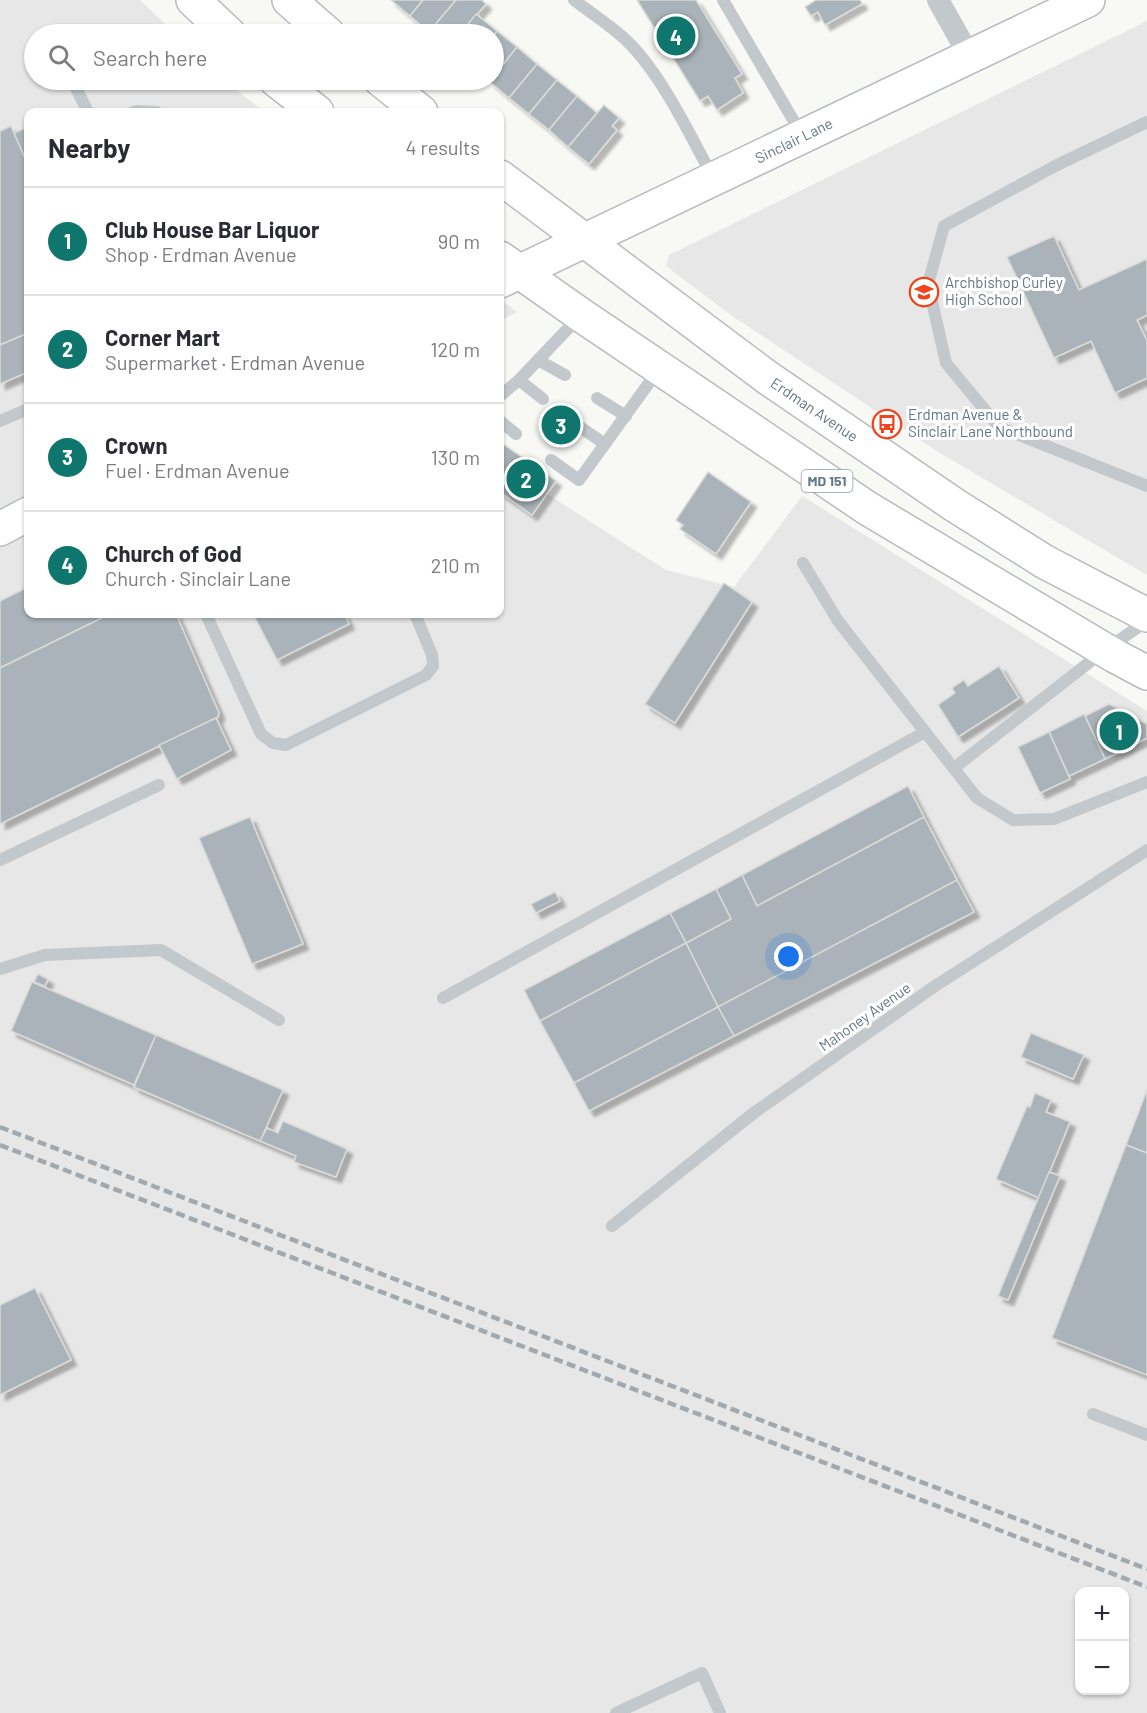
<!DOCTYPE html>
<html lang="en">
<head>
<meta charset="utf-8">
<style>
  :root { --surface:#fff; --page:#f7f7f7; --text:#2b2b33; --muted:#7c7c81; --line:#e1e1e2; --accent:#0f766e }
  body { margin:0; font-family:Barlow,sans-serif; background:var(--page); color:var(--text) }
  .controls { position:absolute; right:18px; bottom:18px; display:grid; overflow:hidden; border-radius:12px; box-shadow:0 2px 4px #0004 }
  .controls button { width:54px; height:54px; display:grid; place-items:center; padding:0; border:0; border-bottom:2px solid var(--line); background:var(--surface); color:var(--text); font:30px sans-serif }
  .you { position:absolute; left:789px; top:957px; width:21px; height:21px; margin:-15px; border:4px solid #fff; border-radius:50%; background:#1a73e8; box-shadow:0 0 0 9px #1a73e833 }
  .badge { display:grid; place-items:center; width:39px; height:39px; border-radius:50%; background:var(--accent); color:#fff; font-size:20px; font-weight:700 }
  .pin { position:absolute; translate:-50% -50%; border:3px solid #fff; box-shadow:0 2px 6px #0006 }
  .list { margin:0; padding:0; list-style:none }
  h2 { display:flex; justify-content:space-between; align-items:center; height:78px; margin:0; padding:0 24px; font-size:26px }
  h2 small { font-size:20px; font-weight:400; color:var(--muted) }
  .list li { display:grid; grid-template-columns:39px 1fr auto; gap:18px; align-items:center; box-sizing:border-box; height:108px; padding:0 24px; border-top:2px solid var(--line) }
  .list b { display:block; font-size:22px; white-space:nowrap }
  .list p { margin:0; font-size:20px; white-space:nowrap; color:var(--muted) }
  .list em { font-size:20px; font-style:normal; color:var(--muted) }
  .icon { flex:none; width:33px; height:33px; fill:none; stroke:currentColor; stroke-width:2; stroke-linecap:round; stroke-linejoin:round }
  .map { position:relative; flex:none; width:1147px; height:1713px; overflow:hidden }
  .search { position:absolute; background:var(--surface); box-shadow:0 2px 4px #0004; left:24px; top:24px; width:480px; height:66px; display:flex; align-items:center; gap:15px; box-sizing:border-box; padding:0 21px; border-radius:33px; color:var(--muted); font-size:22px }
  .panel { position:absolute; background:var(--surface); box-shadow:0 2px 4px #0004; left:24px; top:108px; width:480px; height:510px; border-radius:12px }
  .map>svg:first-child { display:block }
</style>
</head>
<body>
<div class="map">
<svg width="1147" height="1713" viewBox="0 0 1147 1713">
  <defs>
    <filter id="shadow"><feDropShadow dx="5.5" dy="5.5" stdDeviation="1.5" flood-color="#0004"/></filter>
  </defs>
  <rect width="100%" height="100%" fill="#f8f8f5"/>
  <g fill="#e6e7e6" fill-rule="evenodd">
    <path d="M0 0H140L176 34H34V80H224L264 112H28V614H500V464L666 570 734 587 802 496 1147 711V1713H0ZM1080 1592H1124V1690H1080Z"/>
    <path d="M1147 21V575L940 453 735 318 666 266 669 255Z"/>
    <path d="M500 299 517 312 500 321Z"/>
  </g>
  <g fill="#a9b3b9" stroke="#dadad7" stroke-width="1.5" filter="url(#shadow)">
    <path d="M391 0H423L410 16Z"/>
    <path d="M423 0H456L429 32 410 16Z"/>
    <path d="M456 0H482L486 4 460 34H432L429 32Z"/>
    <path d="M637 0H696L742 74 735 78 743 93 717 110 708 96 700 101Z"/>
    <path d="M816 0H860L862 4 825 25 818 12 811 16 805 7Z"/>
    <path d="M476 14 497 31 494 35 460 34Z"/>
    <path d="M497 31 517 47 494 76V35Z"/>
    <path d="M517 47 537 64 509 98 489 81 494 80V76Z"/>
    <path d="M537 64 557 80 529 114 509 98Z"/>
    <path d="M557 80 577 96 549 130 529 114Z"/>
    <path d="M577 96 597 113 568 147 549 130Z"/>
    <path d="M604 105 619 118 612 126 617 130 589 164 568 147Z"/>
    <path d="M11 126 28 165V333L0 345V131Z"/>
    <path d="M28 127V165L14 133Z"/>
    <path d="M1054 236 1079 290 1147 259V315L1137 320 1147 341V378L1115 393 1091 341 1054 358 1007 257Z"/>
    <path d="M28 333V372L0 384V345Z"/>
    <path d="M500 442 556 481 532 515 500 492Z"/>
    <path d="M708 472 751 502 716 554 680 529 683 525 676 520Z"/>
    <path d="M724 583 752 602 675 723 645 704Z"/>
    <path d="M28 587V614H110L0 668V601Z"/>
    <path d="M110 614H176L219 713 218 717 0 824V668Z"/>
    <path d="M253 614H344L349 624 277 660Z"/>
    <path d="M999 666 1019 698 958 737 938 705 955 693 952 688 964 680 968 686Z"/>
    <path d="M1109 704 1147 724V738L1105 759 1085 716Z"/>
    <path d="M1084 714 1105 759 1069 776 1049 732Z"/>
    <path d="M216 718 231 750 177 779 159 745Z"/>
    <path d="M1049 732 1070 779 1040 793 1018 747Z"/>
    <path d="M908 786 924 817 757 906 742 875Z"/>
    <path d="M250 817 303 944 252 964 199 838Z"/>
    <path d="M924 817 957 880 718 1007 686 943 731 919 716 889 742 875 757 906Z"/>
    <path d="M957 880 974 912 734 1036 718 1007Z"/>
    <path d="M716 889 731 919 686 943 670 913Z"/>
    <path d="M555 892 560 901 536 913 531 904Z"/>
    <path d="M670 913 686 943 540 1021 524 990Z"/>
    <path d="M686 943 718 1007 574 1083 540 1021Z"/>
    <path d="M38 974 48 979 45 986 34 982Z"/>
    <path d="M32 982 156 1035 134 1085 11 1031Z"/>
    <path d="M718 1007 734 1036 589 1111 574 1083Z"/>
    <path d="M1031 1033 1084 1055 1073 1079 1021 1057Z"/>
    <path d="M156 1035 283 1090 260 1141 134 1087Z"/>
    <path d="M1147 1090V1153L1126 1145Z"/>
    <path d="M1035 1093 1051 1100 1046 1112 1070 1122 1039 1198 996 1179 1027 1106 1030 1107Z"/>
    <path d="M283 1121 347 1149 336 1177 294 1162 296 1156 260 1141 267 1128 278 1133Z"/>
    <path d="M1126 1145 1147 1153V1375L1052 1338Z"/>
    <path d="M1049 1172 1060 1176 1008 1300 998 1296Z"/>
    <path d="M35 1288 71 1360 0 1395V1305Z"/>
  </g>
  <g fill="none" stroke-linecap="round" stroke-linejoin="round">
    <g stroke="#b5bbc0" stroke-width="36">
      <g id="secondary">
        <path d="M500 281 1088 0"/>
        <path d="M0 529 28 514"/>
      </g>
    </g>
    <g stroke="#b6bbbf" stroke-width="36">
      <g id="primary">
        <path d="M193 0 229 34"/>
        <path d="M289 0 328 34"/>
        <path d="M276 80 317 112"/>
        <path d="M381 80 421 112"/>
        <path d="M500 177 768 378 953 504 1045 562 1147 615"/>
        <path d="M500 258 581 315 867 508 1115 656 1147 673"/>
      </g>
    </g>
    <g stroke="#c2c8cb" stroke-width="12">
      <path d="M574 0C591 13 610 25 626 40 660 72 691 136 713 178"/>
      <path d="M723 0 802 135"/>
      <path d="M72 80 88 112"/>
      <path d="M133 112 137 111 157 112"/>
      <path d="M1147 122 1057 165 944 226 928 284 946 363 999 427 1147 486"/>
      <path d="M538 360 565 375"/>
      <path d="M519 380 543 399"/>
      <path d="M500 396 519 380 579 317"/>
      <path d="M597 398 626 416"/>
      <path d="M0 421 28 409"/>
      <path d="M500 421 516 434"/>
      <path d="M574 423 605 444"/>
      <path d="M551 460 579 480 659 369"/>
      <path d="M803 563 838 621 977 798 1013 820 1054 819 1147 782"/>
      <path d="M206 614 261 734 273 743 286 745 426 675 433 666 432 655 415 614"/>
      <path d="M954 768 1105 650 1147 621"/>
      <path d="M0 860 159 785"/>
      <path d="M0 969 45 955 161 950 279 1020"/>
      <path d="M443 998 925 732"/>
      <path d="M612 1226 755 1112 935 986 1147 850"/>
      <path d="M1093 1414 1147 1435"/>
      <path d="M616 1713 702 1673 720 1713"/>
    </g>
    <path stroke="#c2c8cb" stroke-width="22" d="M938 0 970 57"/>
    <use href="#secondary" stroke="#fff" stroke-width="33"/>
    <use href="#primary" stroke="#fff" stroke-width="33"/>
    <g stroke="#a1a9af" stroke-width="4.5" stroke-dasharray="9 4.5" stroke-linecap="butt">
      <path d="M0 1127 1147 1569"/>
      <path d="M0 1145 1147 1587"/>
    </g>
  </g>
  <defs>
    <g id="school-ring" transform="scale(1.5)"><circle r="9.5" fill="#fff" stroke="#ee441f" stroke-width="1.5"/><path d="M0-5L7-2L0 1L-7-2ZM-4 1L0 2.5L4 1V4Q0 6-4 4Z" fill="#ee441f"/></g>
    <g id="bus-ring" transform="scale(1.5)"><circle r="9.5" fill="#fff" stroke="#ee441f" stroke-width="1.5"/><path d="M-5-6H5V4H4V6H2V4H-2V6H-4V4H-5ZM-3.5-4V0h7V-4ZM-3.5 1.2v1.5H-2V1.2ZM2 1.2v1.5H3.5V1.2Z" fill="#ee441f"/></g>
  </defs>
  <g fill-rule="evenodd">
    <use href="#school-ring" x="924" y="292"/>
    <use href="#bus-ring" x="887" y="424"/>
  </g>
  <g text-anchor="middle" stroke-width="6" stroke-linejoin="round" paint-order="stroke">
    <rect fill="#fff" stroke="#909ea8" stroke-width="1.5" x="801.5" y="470" width="51" height="22" rx="4.5"/>
    <g font-size="14" font-weight="bold" fill="#617582">
      <text x="827" y="486">MD 151</text>
    </g>
    <g font-size="15" fill="#617582" stroke="#fff">
      <text transform="translate(794 141) rotate(-26)" y="5">Sinclair Lane</text>
      <text transform="translate(814 410) rotate(34)" y="5">Erdman Avenue</text>
      <text transform="translate(865 1017) rotate(-35)" y="5">Mahoney Avenue</text>
    </g>
    <g font-size="15" fill="#617582" stroke="#fff" text-anchor="start">
      <text x="945" y="288">Archbishop Curley<tspan x="945" dy="17">High School</tspan></text>
      <text x="908" y="420">Erdman Avenue &amp;<tspan x="908" dy="17">Sinclair Lane Northbound</tspan></text>
    </g>
  </g>
</svg>
<div class="controls">
<button>+</button>
<button>−</button>
</div>
<div class="you"></div>
<div class="pin badge" style="left:1119px;top:731px">1</div>
<div class="pin badge" style="left:526px;top:479px">2</div>
<div class="pin badge" style="left:561px;top:425px">3</div>
<div class="pin badge" style="left:676px;top:36px">4</div>
<div class="search"><svg class="icon" aria-label="search" viewBox="0 0 24 24"><circle cx="10" cy="10" r="6"/><path d="M15 15l6 6"/></svg>Search here</div>
<section class="panel">
<h2>Nearby<small>4 results</small></h2>
<ul class="list">
<li><span class="badge">1</span><div><b>Club House Bar Liquor</b><p>Shop · Erdman Avenue</p></div><em>90 m</em></li>
<li><span class="badge">2</span><div><b>Corner Mart</b><p>Supermarket · Erdman Avenue</p></div><em>120 m</em></li>
<li><span class="badge">3</span><div><b>Crown</b><p>Fuel · Erdman Avenue</p></div><em>130 m</em></li>
<li><span class="badge">4</span><div><b>Church of God</b><p>Church · Sinclair Lane</p></div><em>210 m</em></li>
</ul>
</section>
</div>
</body>
</html>
